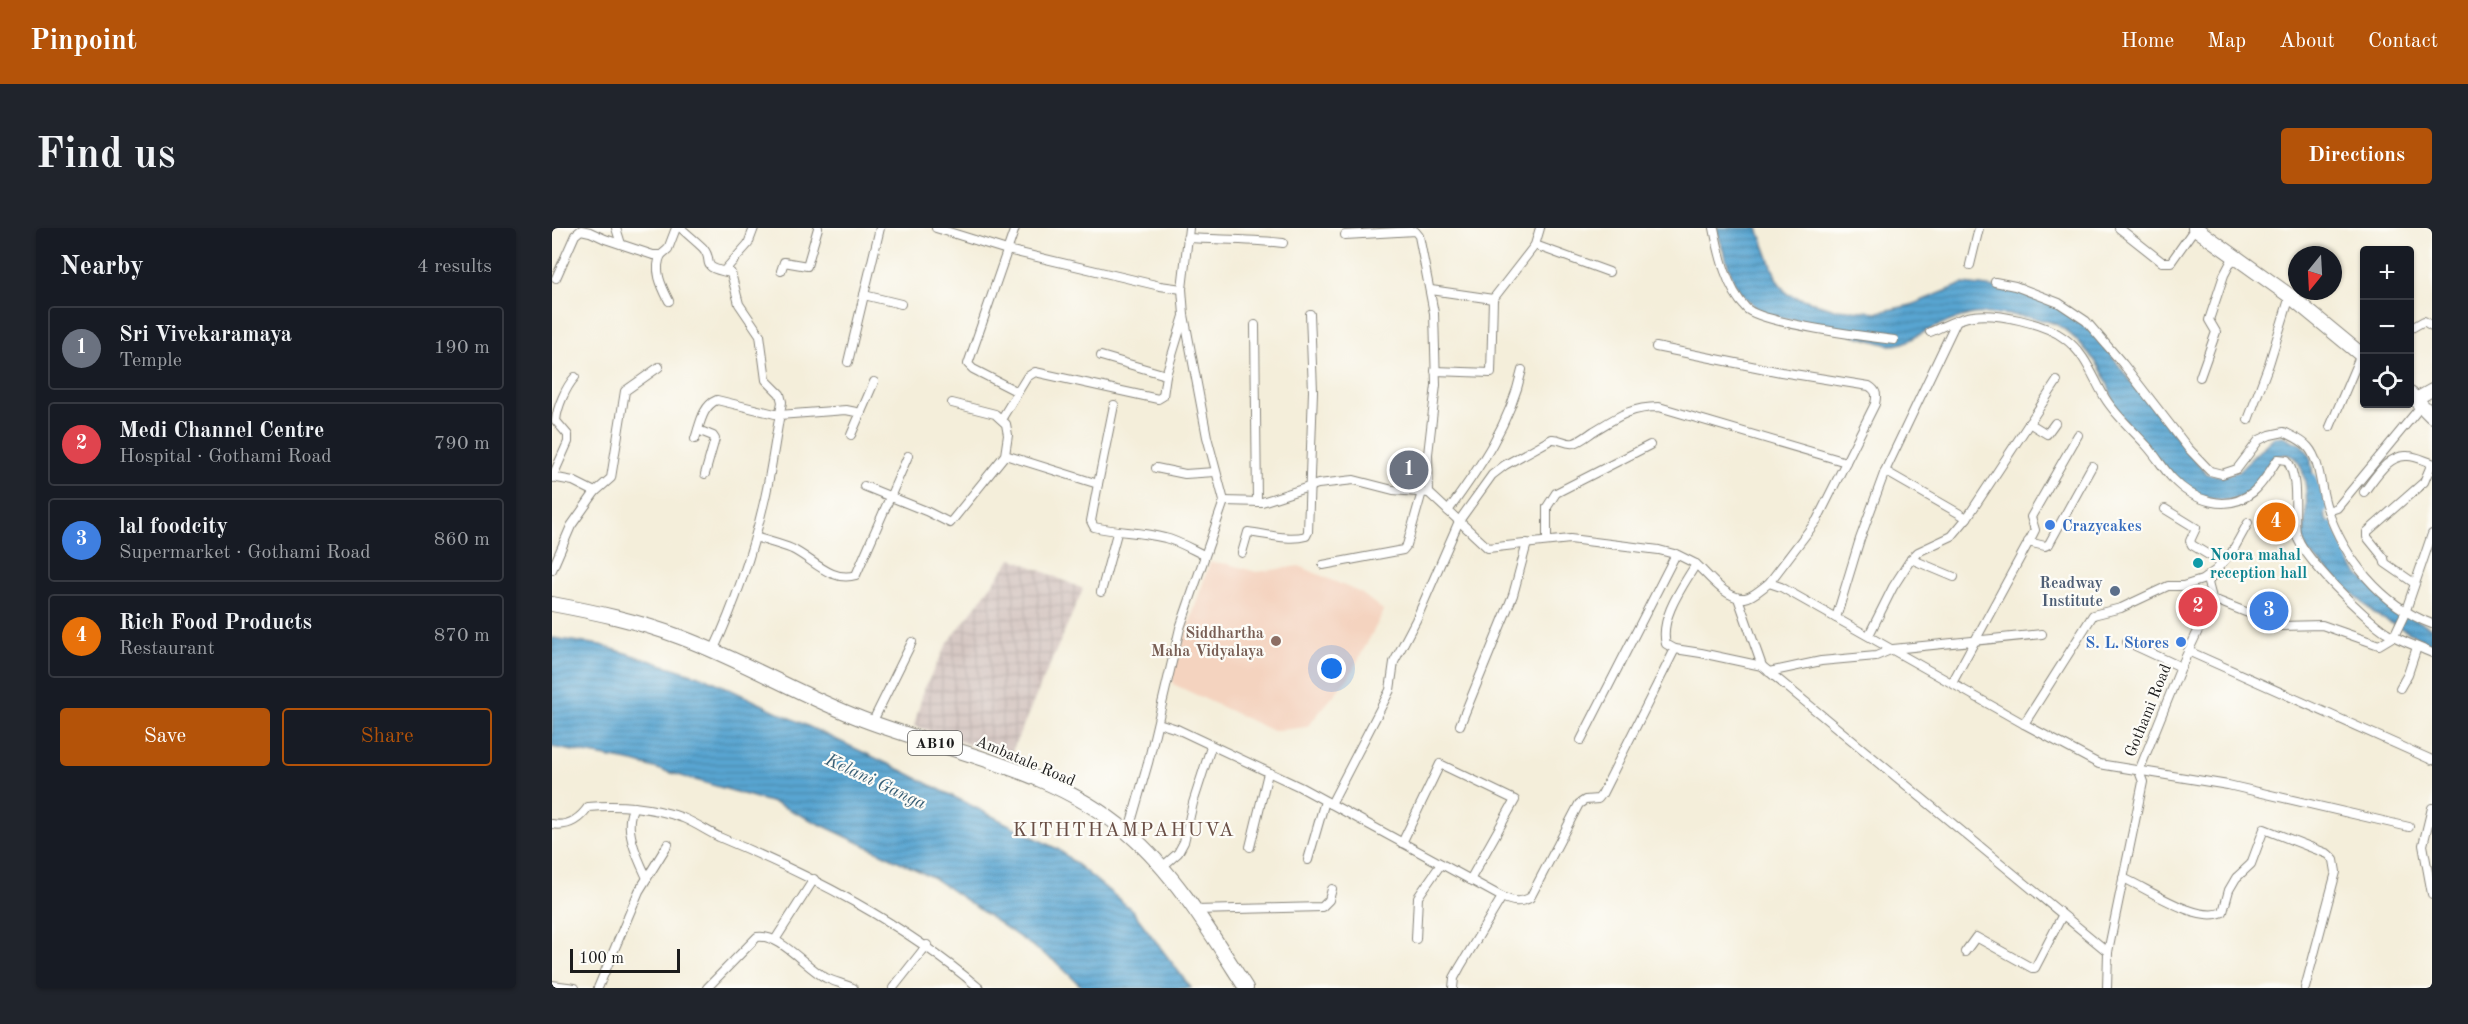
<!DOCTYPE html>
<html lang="en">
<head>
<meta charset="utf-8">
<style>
  :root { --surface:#171b24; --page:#20242c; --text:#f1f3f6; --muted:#9ea1a6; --line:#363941; --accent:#b45309 }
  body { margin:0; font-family:"Old Standard TT",serif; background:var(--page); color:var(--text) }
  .controls { position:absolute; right:18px; top:18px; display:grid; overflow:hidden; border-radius:6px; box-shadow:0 2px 4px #0004 }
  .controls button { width:54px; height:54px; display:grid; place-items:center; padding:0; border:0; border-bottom:2px solid var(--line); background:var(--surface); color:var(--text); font:30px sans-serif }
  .compass { position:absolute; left:1736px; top:18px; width:54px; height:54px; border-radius:50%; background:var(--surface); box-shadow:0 2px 4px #0004; rotate:198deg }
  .scale { position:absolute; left:18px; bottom:15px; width:110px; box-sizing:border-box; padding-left:6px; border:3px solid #1c1c1c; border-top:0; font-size:16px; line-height:21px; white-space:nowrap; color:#1c1c1c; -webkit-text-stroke:4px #fdfcf7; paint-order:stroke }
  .you { position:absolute; left:780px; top:441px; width:21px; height:21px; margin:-15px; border:4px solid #fff; border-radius:50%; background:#1a73e8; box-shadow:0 0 0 9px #1a73e833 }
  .badge { display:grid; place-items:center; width:39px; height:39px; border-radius:50%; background:var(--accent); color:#fff; font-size:20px; font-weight:700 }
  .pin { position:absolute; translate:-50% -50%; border:3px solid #fff; box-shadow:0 2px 6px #0006 }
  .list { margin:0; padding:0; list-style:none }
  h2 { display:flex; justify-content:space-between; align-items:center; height:78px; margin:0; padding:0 24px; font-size:26px }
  h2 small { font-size:20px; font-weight:400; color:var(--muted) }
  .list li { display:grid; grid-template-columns:39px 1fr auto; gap:18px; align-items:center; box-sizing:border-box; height:84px; margin:0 12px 12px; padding:0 12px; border:2px solid var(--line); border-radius:6px }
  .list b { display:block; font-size:22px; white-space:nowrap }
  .list p { margin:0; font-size:20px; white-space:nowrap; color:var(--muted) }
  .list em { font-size:20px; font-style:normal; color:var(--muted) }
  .actions { display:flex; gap:12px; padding:18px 24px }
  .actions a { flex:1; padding:14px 0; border:2px solid var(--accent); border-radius:6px; text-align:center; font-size:21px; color:var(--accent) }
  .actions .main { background:var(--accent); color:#fff }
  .icon { flex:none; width:33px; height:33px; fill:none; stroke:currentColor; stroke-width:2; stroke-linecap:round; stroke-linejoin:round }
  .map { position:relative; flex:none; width:1880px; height:760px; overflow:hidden; border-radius:6px }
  header { display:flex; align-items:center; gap:36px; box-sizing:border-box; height:84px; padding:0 30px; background:var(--accent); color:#fff }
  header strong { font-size:28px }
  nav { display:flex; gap:33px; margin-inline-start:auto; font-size:21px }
  .intro { display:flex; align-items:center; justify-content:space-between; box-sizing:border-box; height:144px; padding:0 36px }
  h1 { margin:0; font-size:42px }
  .button { padding:15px 27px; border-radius:6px; background:var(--accent); color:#fff; font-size:21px; font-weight:700 }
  main { display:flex; gap:36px; padding:0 36px }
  aside { flex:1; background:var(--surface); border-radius:6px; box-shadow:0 2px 4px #0004 }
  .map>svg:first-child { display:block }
</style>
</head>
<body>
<header>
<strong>Pinpoint</strong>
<nav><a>Home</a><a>Map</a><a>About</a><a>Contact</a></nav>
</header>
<div class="intro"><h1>Find us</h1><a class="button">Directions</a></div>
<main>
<aside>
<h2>Nearby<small>4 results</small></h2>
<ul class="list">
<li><span class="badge" style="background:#6b7280">1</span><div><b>Sri Vivekaramaya</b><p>Temple</p></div><em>190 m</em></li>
<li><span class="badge" style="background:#e0444e">2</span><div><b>Medi Channel Centre</b><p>Hospital · Gothami Road</p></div><em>790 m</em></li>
<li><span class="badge" style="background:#3f7fe0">3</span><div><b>lal foodcity</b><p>Supermarket · Gothami Road</p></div><em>860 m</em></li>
<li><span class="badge" style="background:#e8710a">4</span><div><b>Rich Food Products</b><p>Restaurant</p></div><em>870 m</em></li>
</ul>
<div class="actions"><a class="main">Save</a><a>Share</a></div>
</aside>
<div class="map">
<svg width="1880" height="760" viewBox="0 0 1880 760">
  <defs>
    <pattern id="industrial-grid" width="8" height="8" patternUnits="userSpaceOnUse" patternTransform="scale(1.5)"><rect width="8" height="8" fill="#d0c0bb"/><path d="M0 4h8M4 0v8" fill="none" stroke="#b2a4a0"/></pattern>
    <pattern id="water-rules" width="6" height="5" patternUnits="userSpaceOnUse" patternTransform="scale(1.5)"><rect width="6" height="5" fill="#58a5d1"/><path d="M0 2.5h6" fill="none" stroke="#4886a9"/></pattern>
  </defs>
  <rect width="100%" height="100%" fill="#fdfcf7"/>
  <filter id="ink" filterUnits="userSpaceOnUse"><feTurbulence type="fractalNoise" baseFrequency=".0167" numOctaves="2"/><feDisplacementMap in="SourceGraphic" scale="12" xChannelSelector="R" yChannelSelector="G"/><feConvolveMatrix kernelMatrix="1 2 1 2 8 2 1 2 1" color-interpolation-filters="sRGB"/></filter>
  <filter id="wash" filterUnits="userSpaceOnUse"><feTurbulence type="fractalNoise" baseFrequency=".008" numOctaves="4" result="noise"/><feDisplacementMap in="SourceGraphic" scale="24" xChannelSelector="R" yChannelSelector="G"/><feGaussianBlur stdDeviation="1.35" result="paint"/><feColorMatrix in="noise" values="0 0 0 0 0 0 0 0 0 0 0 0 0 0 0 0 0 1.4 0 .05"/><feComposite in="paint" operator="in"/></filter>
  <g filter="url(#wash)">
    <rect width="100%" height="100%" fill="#f4eeda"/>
    <path fill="#f4d3bf" d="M658 334 676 336 705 344 747 338 809 365 832 383 797 449 755 499 721 503 621 456V444Z"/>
    <path fill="url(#industrial-grid)" d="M460 330 531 361 457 530 362 498 372 461 395 416Z"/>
    <g fill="url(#water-rules)" stroke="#3a6076" stroke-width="1.5">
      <path d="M1164 0H1206L1225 52 1235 66 1282 81 1327 84 1359 77 1411 56 1452 61 1485 68 1521 86 1545 107 1584 161 1611 191 1654 246 1671 248 1685 244 1722 209 1731 208 1750 217 1758 227 1763 261 1785 321 1808 348 1845 382 1880 400V417L1824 387 1755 323 1749 306C1758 291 1759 219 1729 227 1715 231 1712 248 1704 258 1689 278 1656 274 1637 262 1616 249 1582 206 1567 185 1560 174 1558 159 1552 147 1544 131 1515 98 1498 94 1484 89 1431 83 1417 87 1404 90 1391 96 1379 101 1364 107 1354 118 1337 117L1259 95 1218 88 1207 82 1190 67 1181 52Z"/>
      <path d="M0 410 48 417 156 451 351 543 507 622 580 682 639 760H531L505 735 380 649 225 576 82 534 0 519Z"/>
    </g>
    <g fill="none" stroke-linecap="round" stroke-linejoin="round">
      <g stroke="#58a5d1" stroke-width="8">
        <path d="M1760 250 1772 281"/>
        <path d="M1778 298 1793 334"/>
      </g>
    </g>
  </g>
  <g filter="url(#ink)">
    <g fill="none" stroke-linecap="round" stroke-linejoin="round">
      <g stroke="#88857b" stroke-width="10">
        <g id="street">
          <path d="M64 0 69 16"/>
          <path d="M129 0C136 7 144 13 151 20 164 35 144 38 179 45L187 76 208 107 214 152 228 166 230 174C224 206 220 239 213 270 201 322 184 374 161 423"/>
          <path d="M384 0 455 22 608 58 630 61"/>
          <path d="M463 0 416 136 421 141 466 164"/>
          <path d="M1162 0C1167 26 1175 61 1194 80 1208 95 1317 109 1342 112"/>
          <path d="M1567 0 1610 34H1619L1643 0"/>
          <path d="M635 10C667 12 699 11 731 15"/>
          <path d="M983 17 1057 44"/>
          <path d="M109 27C101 42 110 59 117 73"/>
          <path d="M1418 37 1427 0"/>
          <path d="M172 43 196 16 202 0"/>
          <path d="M229 43 232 34 255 38 266 0"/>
          <path d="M4 50 23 7 29 2 38 4 53 11 101 27H109L116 21 124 0"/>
          <path d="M1443 54 1463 58 1507 75 1534 93 1571 136 1636 220 1658 243 1670 246 1685 241 1707 212 1718 207 1732 204C1740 208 1750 212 1756 219 1769 234 1768 261 1775 280 1792 330 1829 377 1880 396"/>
          <path d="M879 62 941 71"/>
          <path d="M312 67 349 76"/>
          <path d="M703 97 705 274"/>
          <path d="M1858 101 1872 93 1880 98"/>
          <path d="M1378 104C1392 98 1406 90 1421 88 1445 84 1493 96 1512 110 1534 126 1540 148 1553 170 1564 188 1581 202 1595 218 1604 228 1611 240 1620 250 1641 273 1675 285 1701 264 1712 255 1718 242 1726 231L1735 232C1748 253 1741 282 1744 305 1748 327 1814 392 1834 404 1848 413 1865 418 1880 425"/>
          <path d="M1104 119 1229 144 1317 158C1325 163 1325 167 1323 176L1265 292 1217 355"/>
          <path d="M549 128 614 147 632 88"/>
          <path d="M296 134 328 0"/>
          <path d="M883 143 939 145 941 71 983 17 988 0"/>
          <path d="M1648 149 1664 104 1657 92 1672 47 1682 28"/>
          <path d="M450 190 475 149 483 144 606 171 611 168 614 147"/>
          <path d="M1696 192 1717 136 1738 68"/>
          <path d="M1477 195 1495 206 1503 195"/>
          <path d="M1778 199 1809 126"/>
          <path d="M146 202 161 208 163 211 153 246"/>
          <path d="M299 207 322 154"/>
          <path d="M143 211C148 197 150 178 165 172L227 187 294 182 309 185"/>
          <path d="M453 227 546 256 539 293 542 299C567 305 588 303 613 310 626 313 639 321 652 327"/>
          <path d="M604 240 633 246 663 244"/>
          <path d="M1333 243 1415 290"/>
          <path d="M0 249 21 253 43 264"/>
          <path d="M0 250 16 214V207L4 193C5 179 14 159 23 149"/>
          <path d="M546 256 562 177"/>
          <path d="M312 258 374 283 398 295 453 227 456 207 454 196 443 186 400 175"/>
          <path d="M1812 264C1823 250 1836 226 1856 228 1864 228 1873 233 1880 235L1872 254 1815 304V309L1832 330 1833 335 1862 355"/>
          <path d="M672 273 710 274 766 256 802 252 841 262 877 265"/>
          <path d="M1613 281 1644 300 1638 313 1640 317 1670 335"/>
          <path d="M896 283C928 239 958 196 970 142"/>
          <path d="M1776 283 1785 280 1870 177"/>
          <path d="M203 309C215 313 228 316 240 321 261 331 279 355 304 347L356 228"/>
          <path d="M995 313V279L1004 265 1098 217"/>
          <path d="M1476 314 1493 318 1497 316 1540 238"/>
          <path d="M690 325 696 304C715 306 736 313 754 308L756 304 761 163 758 86"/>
          <path d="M1359 331 1402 349"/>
          <path d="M1144 336 1126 327 1107 322 1018 311 936 320 907 293 940 247 953 237 1000 211C1008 210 1014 217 1022 215 1029 213 1036 207 1042 203 1065 189 1079 179 1107 179L1294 234"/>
          <path d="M771 337 851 322 855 317 870 264"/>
          <path d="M0 342 19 298 43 264 59 250 73 163 107 139"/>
          <path d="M1661 346 1656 355 1661 374"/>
          <path d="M549 364 565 305"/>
          <path d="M1186 370 1210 438"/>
          <path d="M1284 390 1308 311 1333 243 1405 92"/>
          <path d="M1317 407 1341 359 1359 331 1366 324 1400 308 1415 290 1505 153"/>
          <path d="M1575 414 1629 439"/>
          <path d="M1123 421 1149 425 1210 438 1556 724"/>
          <path d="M1636 423 1880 532"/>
          <path d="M1217 444 1269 433 1324 428 1341 421 1490 406"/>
          <path d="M1400 455 1481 306 1483 302 1479 289 1526 207"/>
          <path d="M1848 460 1856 446 1865 419"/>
          <path d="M320 495 360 414"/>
          <path d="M606 495 625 501 748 559 950 669C961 674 967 675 978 670L1027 576 1033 572 1046 571 1050 566 1123 421 1114 416C1107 390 1131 358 1144 336 1156 347 1175 372 1193 370 1201 369 1210 360 1217 355L1229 359 1472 496 1547 536 1676 557 1857 599"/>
          <path d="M1472 496 1541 387 1569 380 1616 358H1631L1650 352 1664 342 1680 324 1696 295"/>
          <path d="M908 497 961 367 975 315"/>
          <path d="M1029 512 1124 326"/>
          <path d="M779 576 838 462 842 434 864 392 907 293 877 265 876 226 884 157 882 85 867 8 863 3 793 7"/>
          <path d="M82 579C70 599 86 631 95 650"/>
          <path d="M1880 580 1871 617 1880 666"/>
          <path d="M0 596C16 599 27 592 36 579 66 576 102 579 131 590 143 595 155 603 167 609 260 648 350 694 427 760"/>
          <path d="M576 605 596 535 628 400 672 273 655 209 632 87 630 61 637 0"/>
          <path d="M850 615 888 536 963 572 918 652"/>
          <path d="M698 619 716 545"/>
          <path d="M756 632 773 573"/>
          <path d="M609 640 626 625 632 614 641 575 659 519"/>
          <path d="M1571 650C1595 660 1645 696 1671 684L1677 662 1684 650 1699 636 1712 601 1776 626 1782 632 1784 644 1753 760"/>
          <path d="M643 682 770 679 777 672 780 661"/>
          <path d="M864 711 866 669 889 636"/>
          <path d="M223 712 262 651"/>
          <path d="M1413 724 1424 709 1480 740H1483L1510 688"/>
          <path d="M0 757 23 760"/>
          <path d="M46 760 87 663 116 616"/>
          <path d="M155 760 205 709C228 705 254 740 274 750 283 754 292 756 301 760"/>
          <path d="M341 760 375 717"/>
          <path d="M901 760 902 750 908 739 950 669"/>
          <path d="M1555 760 1556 724 1591 554 1587 543 1629 439 1658 377 1666 373 1729 398 1770 397 1827 417 1842 408 1853 385 1880 306"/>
        </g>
      </g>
      <g stroke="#88857b" stroke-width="14">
        <path id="secondary" d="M1864 171 1880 162"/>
      </g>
      <g stroke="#88857b" stroke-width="16">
        <g id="primary">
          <path d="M1643 0 1738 68 1812 129"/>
          <path d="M1858 166 1880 188"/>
          <path d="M0 376C43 384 86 393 128 409 190 432 248 467 310 491 399 525 501 540 576 605 624 646 660 707 694 760"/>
        </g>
      </g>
      <use href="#street" stroke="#fff" stroke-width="8"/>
      <use href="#secondary" stroke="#fff" stroke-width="12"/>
      <use href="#primary" stroke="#fff" stroke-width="14"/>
    </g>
  </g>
  <g fill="#3f7fe0" stroke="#fdfcf7" stroke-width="2">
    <circle cx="1498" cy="297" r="6"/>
    <circle cx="1629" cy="414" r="6"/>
  </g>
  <circle fill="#0f9aa8" stroke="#fdfcf7" stroke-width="2" cx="1646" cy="335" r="6"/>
  <circle fill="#5c6f8a" stroke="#fdfcf7" stroke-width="2" cx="1563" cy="363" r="6"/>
  <circle fill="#8d6e63" stroke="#fdfcf7" stroke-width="2" cx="724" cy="413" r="6"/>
  <g text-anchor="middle" stroke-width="4.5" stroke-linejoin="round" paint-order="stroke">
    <rect fill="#fdfcf7" stroke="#605f5e" stroke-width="1.5" x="356" y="503" width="54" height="24" rx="4.5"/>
    <g font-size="15" font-weight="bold" fill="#1c1c1c">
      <text x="383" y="520">AB10</text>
    </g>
    <g font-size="16" font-weight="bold" fill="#366cbe" stroke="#fdfcf7" text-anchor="start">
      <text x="1510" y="303">Crazycakes</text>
      <text x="1617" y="420" text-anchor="end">S. L. Stores</text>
    </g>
    <g font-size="16" font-weight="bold" fill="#0d838f" stroke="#fdfcf7" text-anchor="start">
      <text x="1658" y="332">Noora mahal<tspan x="1658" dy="18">reception hall</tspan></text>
    </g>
    <g font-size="16" font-weight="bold" fill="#4e5e75" stroke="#fdfcf7" text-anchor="end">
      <text x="1551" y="360">Readway<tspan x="1551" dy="18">Institute</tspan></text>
    </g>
    <g font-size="16" font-weight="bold" fill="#785e54" stroke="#fdfcf7" text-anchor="end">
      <text x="712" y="410">Siddhartha<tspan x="712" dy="18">Maha Vidyalaya</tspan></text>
    </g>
    <g font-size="16" fill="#1c1c1c" stroke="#fdfcf7">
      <text transform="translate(1595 482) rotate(-68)" y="6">Gothami Road</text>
      <text transform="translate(474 532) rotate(23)" y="6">Ambatale Road</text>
    </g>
    <g font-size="18" font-style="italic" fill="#3a6076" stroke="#fdfcf7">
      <text transform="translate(324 553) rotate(25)" y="6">Kelani Ganga</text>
    </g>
    <g font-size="20" letter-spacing="1.5" fill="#694e45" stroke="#fdfcf7">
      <text x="572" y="608">KITHTHAMPAHUVA</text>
    </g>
  </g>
</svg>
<div class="controls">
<button>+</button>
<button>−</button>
<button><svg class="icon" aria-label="locate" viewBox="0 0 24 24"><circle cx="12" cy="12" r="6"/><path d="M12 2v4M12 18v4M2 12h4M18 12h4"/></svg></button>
</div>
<svg class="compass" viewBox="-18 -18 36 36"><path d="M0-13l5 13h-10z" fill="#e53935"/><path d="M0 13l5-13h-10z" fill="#9ea1a6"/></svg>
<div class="scale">100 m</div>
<div class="you"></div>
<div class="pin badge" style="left:857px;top:242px;background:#6b7280">1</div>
<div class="pin badge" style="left:1646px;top:379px;background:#e0444e">2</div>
<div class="pin badge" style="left:1717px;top:383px;background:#3f7fe0">3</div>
<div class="pin badge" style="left:1724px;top:294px;background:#e8710a">4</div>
</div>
</main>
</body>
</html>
